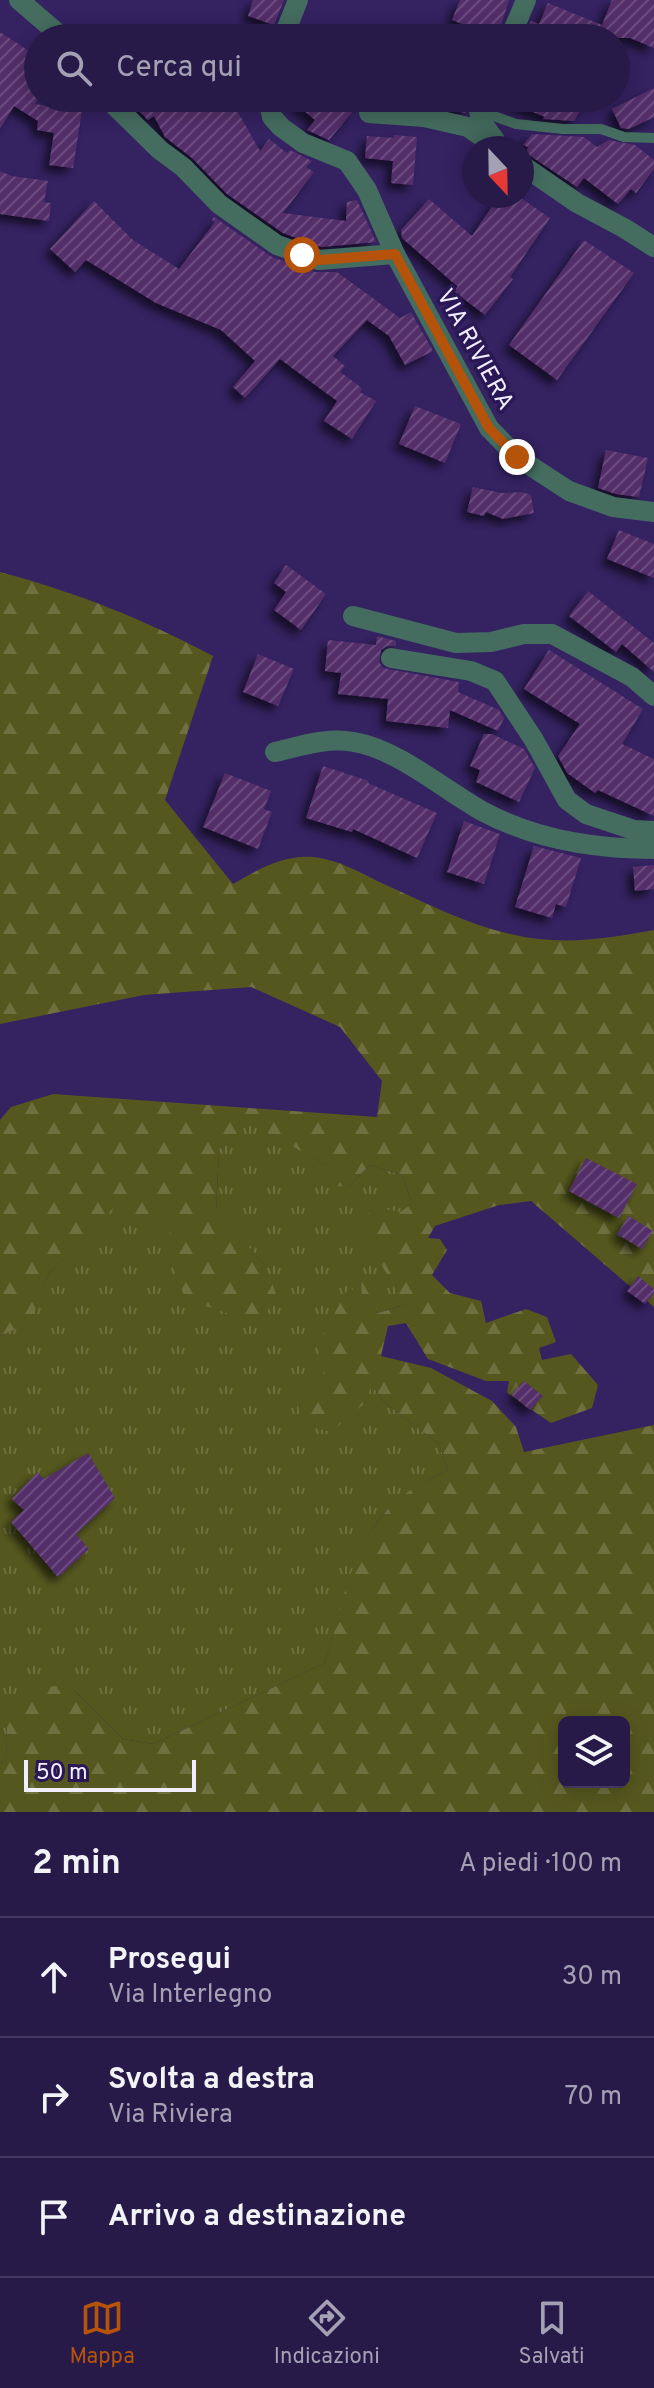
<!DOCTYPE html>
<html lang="it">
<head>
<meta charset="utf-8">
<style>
  :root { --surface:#271a49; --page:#332753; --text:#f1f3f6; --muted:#a4a1b4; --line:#433861; --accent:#b45309 }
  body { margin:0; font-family:Overpass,sans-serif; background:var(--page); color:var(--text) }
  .controls { position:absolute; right:24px; bottom:24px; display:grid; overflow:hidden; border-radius:12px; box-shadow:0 4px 20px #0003 }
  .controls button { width:72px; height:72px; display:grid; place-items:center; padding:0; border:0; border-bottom:2px solid var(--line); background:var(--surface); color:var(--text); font:40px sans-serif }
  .compass { position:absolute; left:462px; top:136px; width:72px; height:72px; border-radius:50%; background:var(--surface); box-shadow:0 4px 20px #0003; rotate:158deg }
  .scale { position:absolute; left:24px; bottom:20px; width:172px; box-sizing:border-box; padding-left:8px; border:4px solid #f1efff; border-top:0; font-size:22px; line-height:28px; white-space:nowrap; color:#f1efff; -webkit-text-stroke:6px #2a1755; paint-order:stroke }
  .stop { position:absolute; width:24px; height:24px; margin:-18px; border:6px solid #b45309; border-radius:50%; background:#fff }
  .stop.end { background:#b45309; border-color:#fff; box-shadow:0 2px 8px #0008 }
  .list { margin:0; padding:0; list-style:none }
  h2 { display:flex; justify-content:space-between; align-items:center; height:104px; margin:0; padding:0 32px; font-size:34px }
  h2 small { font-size:26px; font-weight:400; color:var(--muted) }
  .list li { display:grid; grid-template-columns:52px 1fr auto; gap:24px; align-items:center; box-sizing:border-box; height:120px; padding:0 32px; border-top:2px solid var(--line) }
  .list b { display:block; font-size:30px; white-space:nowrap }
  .list p { margin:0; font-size:26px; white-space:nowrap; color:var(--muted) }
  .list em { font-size:26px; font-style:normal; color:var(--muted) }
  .icon { flex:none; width:44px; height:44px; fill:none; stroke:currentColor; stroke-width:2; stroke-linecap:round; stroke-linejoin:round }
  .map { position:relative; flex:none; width:654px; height:1812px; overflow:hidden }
  .search { position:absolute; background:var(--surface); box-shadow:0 4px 20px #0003; left:24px; right:24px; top:24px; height:88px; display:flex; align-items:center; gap:20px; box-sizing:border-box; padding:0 28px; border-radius:44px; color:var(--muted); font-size:30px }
  .sheet { height:464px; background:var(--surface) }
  nav { display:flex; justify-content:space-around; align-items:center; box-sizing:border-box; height:112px; border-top:2px solid var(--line); background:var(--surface); font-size:22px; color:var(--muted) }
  nav a { display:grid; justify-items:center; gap:4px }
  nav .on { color:var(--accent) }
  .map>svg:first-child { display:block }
</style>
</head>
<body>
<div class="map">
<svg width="654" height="1812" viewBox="0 0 654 1812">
  <defs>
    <pattern id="grass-tufts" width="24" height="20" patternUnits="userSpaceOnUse" patternTransform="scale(2)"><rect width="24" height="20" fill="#55581e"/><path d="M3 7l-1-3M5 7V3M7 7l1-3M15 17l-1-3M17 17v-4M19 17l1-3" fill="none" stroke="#6e7040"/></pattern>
    <pattern id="forest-firs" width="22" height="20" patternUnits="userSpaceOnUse" patternTransform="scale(2)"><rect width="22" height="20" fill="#55581e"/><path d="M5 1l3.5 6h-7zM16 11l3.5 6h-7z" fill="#6e7040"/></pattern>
    <pattern id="building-hatch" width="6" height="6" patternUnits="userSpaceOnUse" patternTransform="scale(2)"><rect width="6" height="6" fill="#532d69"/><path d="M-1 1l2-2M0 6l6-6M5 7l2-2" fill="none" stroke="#6c4c80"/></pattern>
    <filter id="shadow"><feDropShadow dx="-6" dy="6" stdDeviation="4" flood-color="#0009"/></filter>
  </defs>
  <rect width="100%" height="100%" fill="#342261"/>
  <path fill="url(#grass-tufts)" d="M250 1122 326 1165 348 1187 370 1165 402 1175 412 1204 400 1213 404 1305 378 1313 361 1279 363 1316 350 1286 372 1385 383 1401 439 1444 448 1470C428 1480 403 1493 387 1510 353 1546 339 1616 325 1663L153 1744 123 1739 74 1690 6 1732 7 1760 0 1763V1336L29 1323 49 1273 123 1197 171 1217 265 1265 216 1211 219 1149Z"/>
  <path fill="url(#forest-firs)" fill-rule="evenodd" d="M0 572C78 593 141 618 213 656L165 800 233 884C257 870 283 855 312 857 339 859 362 874 386 885 425 903 467 924 510 934 561 946 604 939 654 930V1307L531 1201 499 1205 435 1226 428 1238 440 1239 447 1250 432 1275 450 1293 481 1301 486 1323 526 1309 547 1317 556 1342 539 1348 542 1360 571 1354 598 1385 592 1408 551 1423 507 1393 509 1381H486L428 1359 406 1323 388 1326 381 1356 431 1368 492 1401 516 1427 524 1452 654 1425V1812H0V1763L7 1760C7 1750 5 1738 7 1728 14 1700 46 1676 74 1690L123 1739 153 1744 325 1663C340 1612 350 1551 387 1510 402 1492 427 1481 448 1470L439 1444 383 1401 372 1385 365 1403 331 1432 302 1425 298 1406 324 1375 317 1346 350 1285 362 1313 361 1276 378 1313 404 1305 358 1222 375 1207 400 1212 412 1204 402 1175 370 1165 348 1187 328 1185 326 1165 250 1123 219 1149 216 1210 265 1265 276 1294 265 1316 229 1314 186 1299C173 1273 167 1246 171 1218L141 1234 127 1216 123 1198 49 1273 30 1323 0 1336V1120L11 1107 53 1094 377 1117 382 1081 340 1027 251 987 144 995 0 1024ZM564 1722H624V1782H564Z"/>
  <g fill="url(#building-hatch)" filter="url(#shadow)">
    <path d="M253 0H284L274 25 248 16Z"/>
    <path d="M460 0H509L497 38 452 20Z"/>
    <path d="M612 0H654V48L630 38H524L531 21 539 24 548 3 602 25Z"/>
    <path d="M0 32 32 53 29 57 38 62V99L35 104 82 111 73 168 49 165 54 133 37 130 38 121 14 106 0 129Z"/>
    <path d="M654 88V117L629 129 621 128 612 109Z"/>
    <path d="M133 98H230L260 151 269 139 287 153 290 150 312 161 306 167 314 172 283 213 346 221 347 202 357 200 376 242 321 247 283 233 227 194 192 158 165 137 154 116 148 120 140 112Z"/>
    <path d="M289 98H340L354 110 329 140 307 130 315 120Z"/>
    <path d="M408 98H470L466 113 419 104Z"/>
    <path d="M500 98H588L574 121 543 119 545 117Z"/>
    <path d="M532 134 584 137 597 147 609 140 635 145 654 160V169L636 193 631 189 618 204 584 178 577 187 526 153 528 147 523 145Z"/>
    <path d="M394 135 417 137 413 185 391 183 393 161 365 158 367 136 394 138Z"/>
    <path d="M0 171 12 176 48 181 44 202 51 203 49 221 0 214Z"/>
    <path d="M499 196H518L550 218 510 277 513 279 485 315 452 290 458 287 402 238 401 230 429 199 472 236Z"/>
    <path d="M94 201 133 240 179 269 215 222 212 220 214 217 272 257 315 272H337L400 318 411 312 433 351 405 365 389 336 367 320 333 356 345 366 340 372 362 388 360 392 376 401 352 439 324 421 337 401 280 359 245 398 233 387 255 361 221 330 156 303 86 260 75 272 50 249Z"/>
    <path d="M584 240 634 273 557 380 509 345Z"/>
    <path d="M415 406 461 424 445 463 399 444Z"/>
    <path d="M606 450 648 458 639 497 616 494 598 488Z"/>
    <path d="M473 487 501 493 522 492 531 495 534 513 503 519 486 512 484 516 467 512Z"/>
    <path d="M619 530 654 544V578L607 559Z"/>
    <path d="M286 565 326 594 301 630 274 610 286 592 274 583Z"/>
    <path d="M588 591 654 643V672L622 644 616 652 569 616Z"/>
    <path d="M377 636 396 641V646H387L381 650 379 662 383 668 459 682 458 692 499 710 504 718 498 731 450 710 448 728 386 721 388 699 338 694 341 673 325 671 328 640 376 645Z"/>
    <path d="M549 650 643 709 622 744 654 759V816L598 790 595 793 567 773 558 756 580 724 524 689Z"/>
    <path d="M258 654 294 669 278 706 243 692Z"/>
    <path d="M484 734H492L524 749 535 768 519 802 476 782 480 770 470 766Z"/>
    <path d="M323 766 369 781 368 783 437 813 417 858 353 829 352 832 306 818Z"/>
    <path d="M225 773 271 791 264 809 272 812 258 849 203 827Z"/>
    <path d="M464 821 500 834 484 884 447 872Z"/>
    <path d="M534 846 581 858 566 907 556 904 552 918 515 907Z"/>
    <path d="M654 865V889L635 891 633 867Z"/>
    <path d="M586 1158 637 1184 619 1218 569 1191Z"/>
    <path d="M629 1216 653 1231 642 1249 617 1234Z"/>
    <path d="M638 1276 654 1289V1293L645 1304 627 1291Z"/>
    <path d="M524 1381 543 1396 530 1410 512 1395Z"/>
    <path d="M88 1453 115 1498 76 1534 89 1549 58 1577 11 1522 24 1510 12 1499 38 1472 44 1479Z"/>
  </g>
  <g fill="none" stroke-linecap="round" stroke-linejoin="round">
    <path stroke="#446c5f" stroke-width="10" d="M480 111 516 124 563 129H601L624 137 654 138"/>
    <g stroke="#446c5f" stroke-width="20">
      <path d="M19 0 63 38"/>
      <path d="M283 38 298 0"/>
      <path d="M510 38 526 0"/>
      <path d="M107 98 160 150 183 167 219 204 277 245 319 260 395 254"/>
      <path d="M268 98 272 117 281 127 303 143 347 161 367 190 395 254 489 428 517 457 569 491 613 507 654 512"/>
      <path d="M484 98 479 111 483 124 495 140"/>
      <path d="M369 113 424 117 468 127 498 148"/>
      <path d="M522 165 577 203 624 228 654 247"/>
      <path d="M353 616 456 643 491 642 524 634H552L632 677 654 696"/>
      <path d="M391 658 471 671 495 681 534 740 567 800 586 814 634 830 654 831"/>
      <path d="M275 752C301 746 327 737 354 742 397 749 443 789 482 811 534 839 595 849 654 849"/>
    </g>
  </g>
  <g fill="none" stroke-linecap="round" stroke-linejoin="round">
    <path stroke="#b45309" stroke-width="10" d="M302 255 319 260 395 254 489 428 517 457"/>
  </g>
  <g text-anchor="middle" stroke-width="7" stroke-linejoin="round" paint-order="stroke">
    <g font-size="24" fill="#f1efff" stroke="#2a1755">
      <text transform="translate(476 349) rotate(61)" y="8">VIA RIVIERA</text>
    </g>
  </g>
</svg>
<div class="controls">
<button><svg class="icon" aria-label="layers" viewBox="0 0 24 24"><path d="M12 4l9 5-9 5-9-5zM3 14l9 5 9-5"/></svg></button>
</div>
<svg class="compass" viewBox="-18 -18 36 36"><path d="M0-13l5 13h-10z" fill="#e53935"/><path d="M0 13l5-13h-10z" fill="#a4a1b4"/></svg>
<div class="scale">50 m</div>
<div class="stop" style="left:302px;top:255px"></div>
<div class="stop end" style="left:517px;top:457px"></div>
<div class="search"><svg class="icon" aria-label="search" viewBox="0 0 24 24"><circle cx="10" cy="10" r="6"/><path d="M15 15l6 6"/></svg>Cerca qui</div>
</div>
<section class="sheet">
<h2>2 min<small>A piedi · 100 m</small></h2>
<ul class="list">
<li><svg class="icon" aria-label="ahead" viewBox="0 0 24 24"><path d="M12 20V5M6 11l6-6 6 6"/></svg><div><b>Prosegui</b><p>Via Interlegno</p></div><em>30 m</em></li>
<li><svg class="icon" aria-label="right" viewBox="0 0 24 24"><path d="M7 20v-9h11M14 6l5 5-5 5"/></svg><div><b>Svolta a destra</b><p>Via Riviera</p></div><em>70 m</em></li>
<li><svg class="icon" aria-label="arrive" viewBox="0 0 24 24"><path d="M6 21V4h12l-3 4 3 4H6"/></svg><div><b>Arrivo a destinazione</b></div></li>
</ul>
</section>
<nav>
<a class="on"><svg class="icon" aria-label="map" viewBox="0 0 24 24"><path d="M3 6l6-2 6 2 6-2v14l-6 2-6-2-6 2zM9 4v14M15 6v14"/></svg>Mappa</a>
<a><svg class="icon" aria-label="directions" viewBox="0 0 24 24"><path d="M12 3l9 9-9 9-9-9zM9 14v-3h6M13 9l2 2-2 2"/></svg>Indicazioni</a>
<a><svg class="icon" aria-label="saved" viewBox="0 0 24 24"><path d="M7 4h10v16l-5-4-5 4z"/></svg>Salvati</a>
</nav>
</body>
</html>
